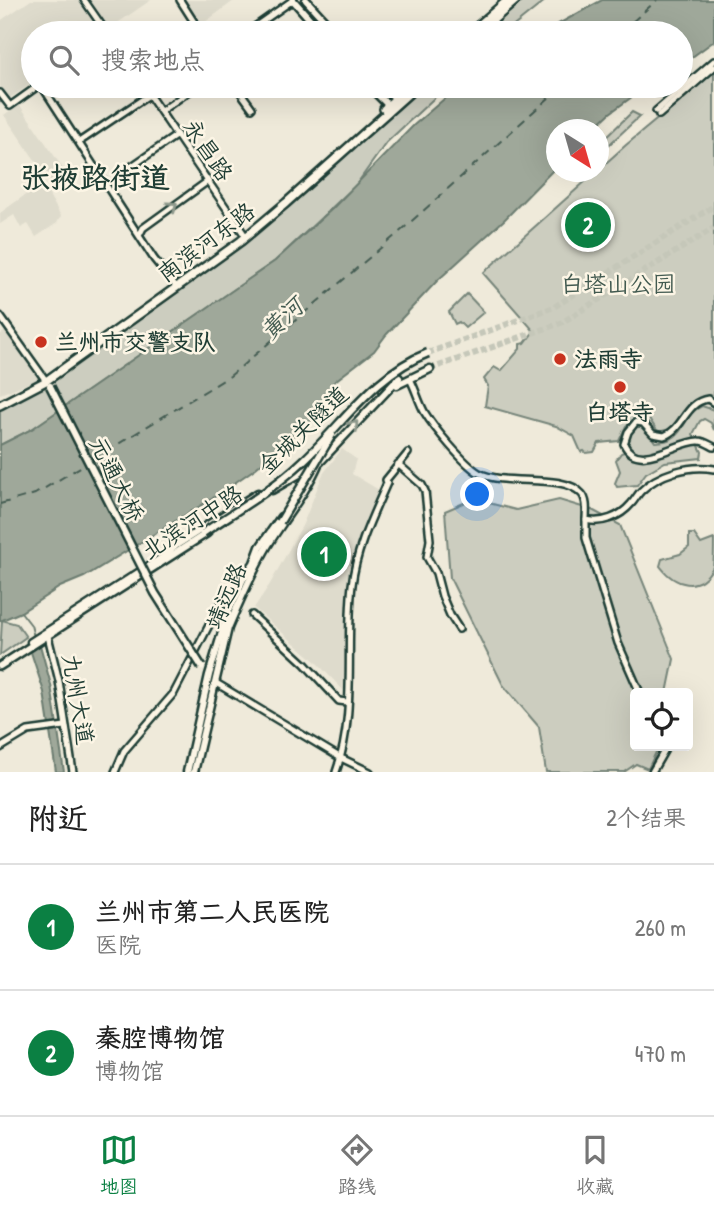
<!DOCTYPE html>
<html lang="zh">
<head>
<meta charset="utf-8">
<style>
  :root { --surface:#fff; --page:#f6f6f6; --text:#222; --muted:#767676; --line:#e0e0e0; --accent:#0b8043 }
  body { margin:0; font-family:"Patrick Hand","LXGW WenKai TC",sans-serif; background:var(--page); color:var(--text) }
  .controls { position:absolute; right:21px; bottom:21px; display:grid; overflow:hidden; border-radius:7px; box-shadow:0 7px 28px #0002 }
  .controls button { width:63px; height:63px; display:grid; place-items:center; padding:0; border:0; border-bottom:2px solid var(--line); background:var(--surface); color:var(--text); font:35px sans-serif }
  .compass { position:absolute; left:546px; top:119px; width:63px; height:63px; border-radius:50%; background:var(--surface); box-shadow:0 7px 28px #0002; rotate:143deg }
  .you { position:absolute; left:478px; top:495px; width:24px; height:24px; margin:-18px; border:5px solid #fff; border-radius:50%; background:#1a73e8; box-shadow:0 0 0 10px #1a73e833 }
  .badge { display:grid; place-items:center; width:46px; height:46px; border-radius:50%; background:var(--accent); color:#fff; font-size:23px; font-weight:700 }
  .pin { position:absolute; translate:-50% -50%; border:4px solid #fff; box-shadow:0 2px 7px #0006 }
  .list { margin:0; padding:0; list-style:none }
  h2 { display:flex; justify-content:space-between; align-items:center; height:91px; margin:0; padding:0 28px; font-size:30px }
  h2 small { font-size:23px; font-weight:400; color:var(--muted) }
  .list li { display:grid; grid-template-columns:46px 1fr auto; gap:21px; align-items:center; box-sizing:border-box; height:126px; padding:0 28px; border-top:2px solid var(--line) }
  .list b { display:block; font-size:26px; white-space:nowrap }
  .list p { margin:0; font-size:23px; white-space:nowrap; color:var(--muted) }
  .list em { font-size:23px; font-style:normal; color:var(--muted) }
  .icon { flex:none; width:38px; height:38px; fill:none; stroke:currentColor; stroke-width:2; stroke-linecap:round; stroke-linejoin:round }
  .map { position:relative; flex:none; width:714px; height:772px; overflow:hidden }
  .search { position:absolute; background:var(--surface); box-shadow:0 7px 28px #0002; left:21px; right:21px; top:21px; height:77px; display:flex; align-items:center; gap:18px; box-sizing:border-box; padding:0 24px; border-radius:38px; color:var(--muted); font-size:26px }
  .sheet { height:343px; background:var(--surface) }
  nav { display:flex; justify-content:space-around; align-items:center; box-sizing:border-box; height:98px; border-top:2px solid var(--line); background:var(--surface); font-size:19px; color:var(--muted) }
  nav a { display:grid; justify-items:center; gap:4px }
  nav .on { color:var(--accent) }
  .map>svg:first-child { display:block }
</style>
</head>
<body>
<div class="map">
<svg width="714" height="772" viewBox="0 0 714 772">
  <rect width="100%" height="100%" fill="#efeada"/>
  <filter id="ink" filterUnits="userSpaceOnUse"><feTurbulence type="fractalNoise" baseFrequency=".0143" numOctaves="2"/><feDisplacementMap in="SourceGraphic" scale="14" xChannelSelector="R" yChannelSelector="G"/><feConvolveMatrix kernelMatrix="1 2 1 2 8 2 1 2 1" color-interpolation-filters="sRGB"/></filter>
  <g filter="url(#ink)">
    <g fill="#dedbcc">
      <path d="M31 0H151L103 33H33V82L0 105V21Z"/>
      <path d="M177 0H235L197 28Z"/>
      <path d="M19 104 66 173 51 183 4 115Z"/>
      <path d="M42 183 61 216 57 223 36 237 28 224 21 228 14 215 0 224V213Z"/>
      <path d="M5 331 39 379 0 394V335Z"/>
      <path d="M342 449 356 459 352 474 379 490 353 590 346 693 315 661 254 608 270 584 303 524 323 474Z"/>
    </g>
    <g fill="#cccdbf" stroke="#76857a" stroke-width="2">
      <path d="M519 0H546L505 33H482Z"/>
      <path d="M714 72V400L699 398 670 429 658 432 648 417H638L626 426 619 441 599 443 594 452 586 453 584 451 581 452 574 436 556 426 485 406 488 386 484 379 494 367 501 371 520 349V344L525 343 534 331 483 273 626 145Z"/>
      <path d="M422 86H447L386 143 356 185 275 261 32 429 0 445V408L42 387 87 357 244 244 289 207Z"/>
      <path d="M632 112 640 116 599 154V144Z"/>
      <path d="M467 294 484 312 465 328 459 322 455 324 449 312Z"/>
      <path d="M702 406 714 410V430L711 423 704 419 700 421 693 434 702 452 701 458 665 462 646 473 637 485 617 487 615 483 620 471 616 460 621 453 627 451V439L636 426 645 428 655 442C688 442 680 415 702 406Z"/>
      <path d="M473 499 516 510 559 500 592 510 620 525 674 659 667 693H635V746H659L648 769 636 764 624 772H546L539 727 503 685 450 578 445 511Z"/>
      <path d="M689 534H694L701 544 714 539C714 547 714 560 713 567 699 593 675 586 660 566L662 559 680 554 689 547Z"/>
      <path d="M2 620 17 624 26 637 0 655Z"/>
    </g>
    <g fill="#9fa89a" stroke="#6c7d71" stroke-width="2">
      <path d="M602 0H714V41L681 65V33H542Z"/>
      <path d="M459 86H647L610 113 593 129 556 130V167L504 220 437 281 386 335 374 351 335 381 312 420 256 468 210 500 84 577 60 587 21 612 0 621V445L32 429 275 261 332 209 414 125Z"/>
      <path d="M40 645 51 685 64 772H56L44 692 31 652Z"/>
    </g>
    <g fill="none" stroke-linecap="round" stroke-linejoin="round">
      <path stroke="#6c7d71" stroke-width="2" d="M21 612 31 625 34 637"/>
      <g stroke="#455d53" stroke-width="2" stroke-dasharray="9 7" stroke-linecap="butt">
        <path d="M620 33 657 0"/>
        <path d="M92 460 230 376 403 229 562 86"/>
        <path d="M0 504 35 494 87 463"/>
      </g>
      <g stroke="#c5c7b9" stroke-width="6" stroke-dasharray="6 3" stroke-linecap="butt">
        <path d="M428 353 554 307 714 206"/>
        <path d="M430 369 561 323 714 228"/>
      </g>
      <g stroke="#1f3d34" stroke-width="10">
        <g id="minor">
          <path d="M84 0 107 33"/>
          <path d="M180 0 201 33"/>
          <path d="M246 33 293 0"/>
          <path d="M30 56 33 61"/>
          <path d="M42 86 154 259 175 285"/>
          <path d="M143 86 244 234"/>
          <path d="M236 86 252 108"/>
          <path d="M0 93 10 106 38 86 42 87"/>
          <path d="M161 111 197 86"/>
          <path d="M656 111 714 61"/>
          <path d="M659 115 714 67"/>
          <path d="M79 142 149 95"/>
          <path d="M132 166 177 135"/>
          <path d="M140 234 143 228 208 181"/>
          <path d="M0 316 44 378"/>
          <path d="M410 379C416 390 419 403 425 413 434 428 464 464 479 473 506 487 563 472 582 494 588 501 586 512 586 520 602 524 620 517 631 504 635 500 637 495 641 491 658 474 690 464 714 469"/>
          <path d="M714 403 708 399C685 402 684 429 664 436L653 434 643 423 636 422 628 432 624 444C638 474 678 440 699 441 704 441 710 445 714 447"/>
          <path d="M398 464 422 485 425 491 430 540 427 557 436 573 442 596 450 615 459 629"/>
          <path d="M586 520V538L618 643 640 693"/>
          <path d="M252 615 305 664 339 701 347 702"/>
          <path d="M47 632 59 681 73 772"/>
          <path d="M216 683 341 758 370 772"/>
          <path d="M0 748 28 731 65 726"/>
          <path d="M115 772 124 751 174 693 219 606"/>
          <path d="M336 772C357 713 345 646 352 585 356 549 373 515 387 483L386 480 408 453"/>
          <path d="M652 772 667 746"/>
        </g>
      </g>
      <g stroke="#1f3d34" stroke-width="11">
        <g id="major">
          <path d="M293 0 322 33"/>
          <path d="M306 0 336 33"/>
          <path d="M369 86 390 107"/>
          <path d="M383 86 399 102"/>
          <path d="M397 385 430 369"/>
          <path d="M272 490 320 462 399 378 395 375 388 377"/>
          <path d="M164 556 175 546 258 493"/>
          <path d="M31 642 166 555"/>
          <path d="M0 666 207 533"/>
          <path d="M187 772 209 675 229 609 243 579 254 563 260 547 281 517"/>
          <path d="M194 772 228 628C240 600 252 572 268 545 285 517 306 493 319 462"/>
        </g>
      </g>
      <g stroke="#1f3d34" stroke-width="12">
        <g id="highway">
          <path d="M470 33 508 0"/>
          <path d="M478 33 516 0"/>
          <path d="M384 109 409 86"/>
          <path d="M0 405 46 381 241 241 286 203 417 86"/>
        </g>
      </g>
      <use href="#minor" stroke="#fcf5e5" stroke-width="5"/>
      <use href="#major" stroke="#fcf5e5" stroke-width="6"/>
      <use href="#highway" stroke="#fcf5e5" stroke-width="7"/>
      <g stroke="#1f3d34" stroke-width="11" stroke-linecap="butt">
        <g id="major-bridge">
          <path d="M50 386 155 593 202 667"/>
          <path d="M280 522 332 435"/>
          <path d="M203 533C237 510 274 489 303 461 344 423 374 374 428 353"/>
        </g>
      </g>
      <use href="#major-bridge" stroke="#fcf5e5" stroke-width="6"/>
    </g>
    <defs><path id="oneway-chevron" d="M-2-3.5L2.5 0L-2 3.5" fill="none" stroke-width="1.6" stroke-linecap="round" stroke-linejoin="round" transform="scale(1.75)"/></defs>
    <g stroke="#8e998c">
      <use href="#oneway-chevron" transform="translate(173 206) rotate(-35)"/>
      <use href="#oneway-chevron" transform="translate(354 425) rotate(-48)"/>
    </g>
  </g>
  <g fill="#c8321e" stroke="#fcf5e5" stroke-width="2.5">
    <circle cx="41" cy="342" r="7"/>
    <circle cx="560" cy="359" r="7"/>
    <circle cx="620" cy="387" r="7"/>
  </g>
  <g text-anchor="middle" stroke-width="5" stroke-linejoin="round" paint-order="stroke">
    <g font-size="23" fill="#1f3d34" stroke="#fcf5e5">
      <text transform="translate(208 150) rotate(56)" y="8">永昌路</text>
      <text transform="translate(206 242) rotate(-37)" y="8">南滨河东路</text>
      <text transform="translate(303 430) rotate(-44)" y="8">金城关隧道</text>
      <text transform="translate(117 479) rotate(63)" y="8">元通大桥</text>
      <text transform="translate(192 522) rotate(-33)" y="8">北滨河中路</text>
      <text transform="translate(226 596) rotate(-67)" y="8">靖远路</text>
      <text transform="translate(78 699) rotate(80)" y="8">九州大道</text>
    </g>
    <g font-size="23" fill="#425a50" stroke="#fcf5e5">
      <text x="618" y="292">白塔山公园</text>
    </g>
    <g font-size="23" font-weight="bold" fill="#1f3d34" stroke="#fcf5e5" text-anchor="start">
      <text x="55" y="350">兰州市交警支队</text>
      <text x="574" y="367">法雨寺</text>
      <text x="620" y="420" text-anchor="middle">白塔寺</text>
    </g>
    <g font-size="24" font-style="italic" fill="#455d53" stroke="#fcf5e5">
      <text transform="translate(282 319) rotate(-43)" y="8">黄河</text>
    </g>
    <g font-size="30" font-weight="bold" fill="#1f3d34" stroke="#fcf5e5">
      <text x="95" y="188">张掖路街道</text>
    </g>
  </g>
</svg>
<div class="controls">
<button><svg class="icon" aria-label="locate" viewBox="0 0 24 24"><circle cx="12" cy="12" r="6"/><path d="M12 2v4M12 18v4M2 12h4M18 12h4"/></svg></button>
</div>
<svg class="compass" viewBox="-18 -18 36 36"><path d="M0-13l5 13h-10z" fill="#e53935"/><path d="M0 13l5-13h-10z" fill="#767676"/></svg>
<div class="you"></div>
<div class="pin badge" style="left:324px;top:554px">1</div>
<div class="pin badge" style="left:588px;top:225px">2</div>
<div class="search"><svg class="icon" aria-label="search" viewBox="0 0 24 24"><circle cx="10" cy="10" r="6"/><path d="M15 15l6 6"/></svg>搜索地点</div>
</div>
<section class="sheet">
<h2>附近<small>2个结果</small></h2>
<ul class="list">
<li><span class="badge">1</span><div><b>兰州市第二人民医院</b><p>医院</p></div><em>260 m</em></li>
<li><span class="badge">2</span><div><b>秦腔博物馆</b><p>博物馆</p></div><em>470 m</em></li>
</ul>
</section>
<nav>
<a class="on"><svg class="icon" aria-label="map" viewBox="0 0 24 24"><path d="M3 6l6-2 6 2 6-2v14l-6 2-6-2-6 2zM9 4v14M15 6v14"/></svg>地图</a>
<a><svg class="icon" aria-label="directions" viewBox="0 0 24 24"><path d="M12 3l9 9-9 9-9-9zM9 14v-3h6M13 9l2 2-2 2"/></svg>路线</a>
<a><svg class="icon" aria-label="saved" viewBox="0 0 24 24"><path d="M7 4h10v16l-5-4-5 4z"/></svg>收藏</a>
</nav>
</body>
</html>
